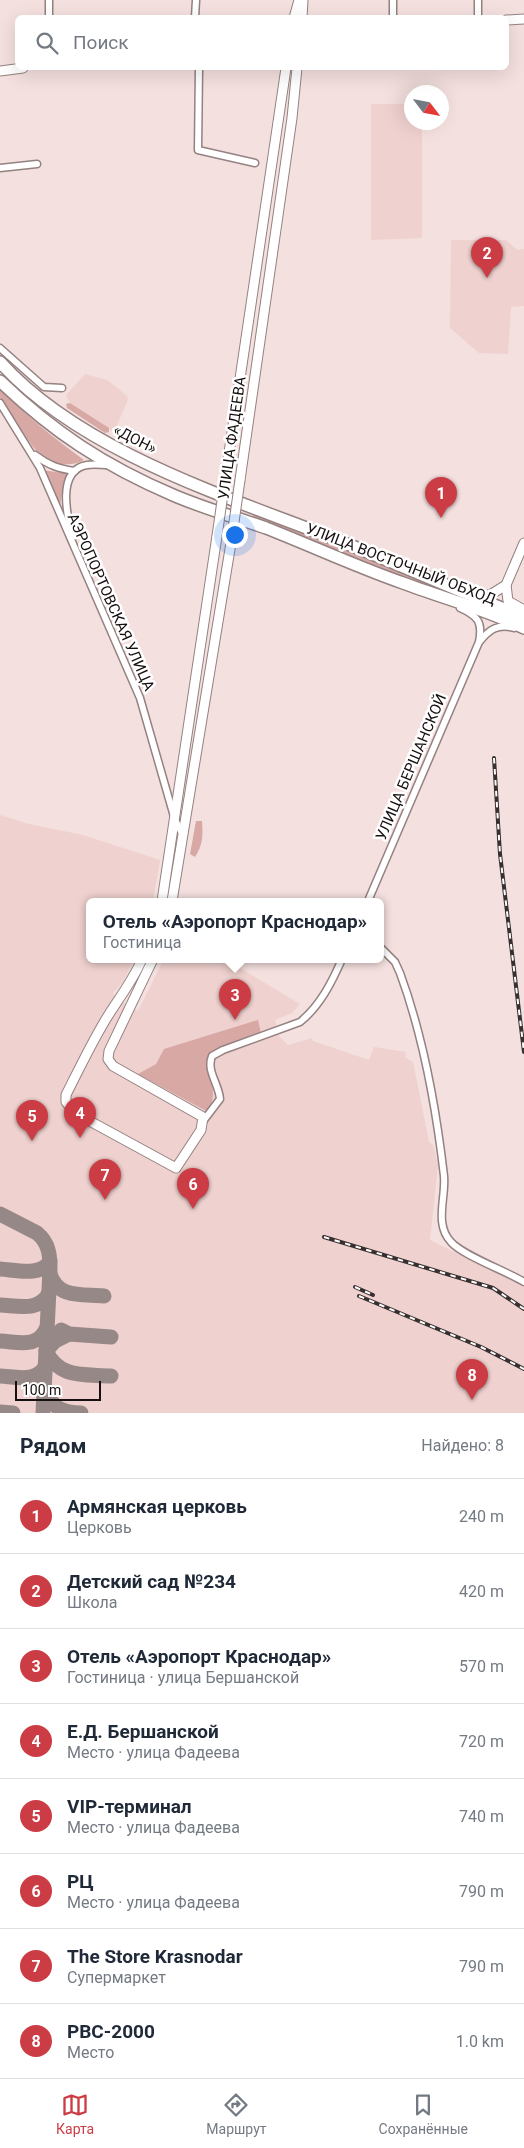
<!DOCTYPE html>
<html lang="ru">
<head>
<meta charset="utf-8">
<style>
  :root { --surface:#fff; --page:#f2f2f3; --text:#1f2937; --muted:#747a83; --line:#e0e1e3; --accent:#cc3c44 }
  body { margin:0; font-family:Roboto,sans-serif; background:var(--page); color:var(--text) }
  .compass { position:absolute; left:404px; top:85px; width:45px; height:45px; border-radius:50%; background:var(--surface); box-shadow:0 5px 20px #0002; rotate:122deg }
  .scale { position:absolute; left:15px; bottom:12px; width:86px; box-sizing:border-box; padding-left:5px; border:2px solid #160f0f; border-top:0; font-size:14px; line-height:18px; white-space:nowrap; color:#160f0f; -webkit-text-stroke:4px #fff; paint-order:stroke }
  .you { position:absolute; left:234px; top:534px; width:18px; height:18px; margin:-12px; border:4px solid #fff; border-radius:50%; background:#1a73e8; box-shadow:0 0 0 8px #1a73e833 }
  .badge { display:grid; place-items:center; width:32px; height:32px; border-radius:50%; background:var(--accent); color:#fff; font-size:16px; font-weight:700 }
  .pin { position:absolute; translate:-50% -41px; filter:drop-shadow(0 1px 2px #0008) }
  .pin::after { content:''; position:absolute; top:26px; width:18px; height:15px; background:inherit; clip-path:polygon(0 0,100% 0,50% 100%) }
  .popup { position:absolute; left:86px; top:898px; width:298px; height:65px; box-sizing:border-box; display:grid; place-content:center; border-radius:8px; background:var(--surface); filter:drop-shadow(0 1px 4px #0005); font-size:16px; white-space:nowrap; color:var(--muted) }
  .popup b { font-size:19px; color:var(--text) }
  .popup::after { content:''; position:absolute; left:50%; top:100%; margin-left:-10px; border:10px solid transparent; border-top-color:var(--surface) }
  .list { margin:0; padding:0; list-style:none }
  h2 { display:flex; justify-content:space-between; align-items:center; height:65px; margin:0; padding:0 20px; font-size:21px }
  h2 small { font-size:16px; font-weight:400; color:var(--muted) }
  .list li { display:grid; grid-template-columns:32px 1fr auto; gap:15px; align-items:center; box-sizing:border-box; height:75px; padding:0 20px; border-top:1px solid var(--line) }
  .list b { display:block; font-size:19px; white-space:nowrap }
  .list p { margin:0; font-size:16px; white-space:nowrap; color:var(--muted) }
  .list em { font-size:16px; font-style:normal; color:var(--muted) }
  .icon { flex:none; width:28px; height:28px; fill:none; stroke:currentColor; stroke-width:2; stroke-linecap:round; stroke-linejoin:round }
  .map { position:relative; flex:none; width:524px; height:1413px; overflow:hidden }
  .search { position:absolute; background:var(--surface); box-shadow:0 5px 20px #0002; left:15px; right:15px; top:15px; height:55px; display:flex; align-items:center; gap:12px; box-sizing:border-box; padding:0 18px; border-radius:8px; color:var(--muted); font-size:19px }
  .sheet { height:665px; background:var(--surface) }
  nav { display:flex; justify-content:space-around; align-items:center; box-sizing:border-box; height:70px; border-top:1px solid var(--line); background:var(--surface); font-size:14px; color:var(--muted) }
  nav a { display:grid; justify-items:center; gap:2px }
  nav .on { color:var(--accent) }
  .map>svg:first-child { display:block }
</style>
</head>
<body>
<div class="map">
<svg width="524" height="1413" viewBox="0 0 524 1413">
  <rect width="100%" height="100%" fill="#f4e0de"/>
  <g fill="#efd1cf">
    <path d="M371 104H411L412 122 422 123V238L371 240Z"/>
    <path d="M451 240H506L517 250 524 249V306L511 307 508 354 479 353 450 328Z"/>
    <path d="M85 374 107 380 127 396 128 400 114 432 70 403 66 395Z"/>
    <path d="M0 815 29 824 83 835 160 860 153 901H90V959H134L123 982 113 993 119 1000 138 1011 164 959H225L300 1004 292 1013 275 1020 279 1036 288 1045 312 1038 313 1041 369 1060 374 1047 406 1052 405 1057 413 1062 429 1142 433 1145 438 1165 430 1240 524 1287V1413H0Z"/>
  </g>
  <g fill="#d8a8a5">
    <path d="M0 389C26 416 54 438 84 460 73 467 54 465 43 458 37 454 2 404 0 397 0 394 0 392 0 389Z"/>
    <path d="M70 403 109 428V432L105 433 67 408 66 404Z"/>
    <path d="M43 470 69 474 63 488 60 506Z"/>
    <path d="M254 514 513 617 410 582 252 519Z"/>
    <path d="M196 821H202C203 835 203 845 195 857L190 854Z"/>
    <path d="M258 1020 261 1033C248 1038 225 1044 214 1052 201 1061 208 1068 211 1078 214 1090 214 1102 208 1112L138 1074 156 1064 164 1049Z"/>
  </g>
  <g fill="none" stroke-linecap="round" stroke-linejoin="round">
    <g stroke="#968886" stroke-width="15">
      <path d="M0 1214 37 1233C49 1243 50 1255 50 1269L43 1413"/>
      <path d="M0 1269C16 1270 41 1277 50 1261"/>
      <path d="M50 1274C58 1299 82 1294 104 1296"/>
      <path d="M0 1305C19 1306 39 1312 49 1293"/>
      <path d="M61 1330 69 1334 111 1337"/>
      <path d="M69 1334 55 1341 46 1351C60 1379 83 1374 111 1376"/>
      <path d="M0 1341C20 1342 38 1349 47 1327"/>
      <path d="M0 1376C17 1377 37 1383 46 1365"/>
      <path d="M46 1390 44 1391C55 1409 61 1412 81 1413"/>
      <path d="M0 1412 13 1413"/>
    </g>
    <g stroke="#948180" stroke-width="9">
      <g id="street">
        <path d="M478 0V18"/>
        <path d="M49 18V0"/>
        <path d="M195 18 196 0"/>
        <path d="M393 18V0"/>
        <path d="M199 68 198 150 255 163"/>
        <path d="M0 168 37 164"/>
        <path d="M0 348 44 387 62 388"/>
        <path d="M0 403 40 468 140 698 175 820 183 835"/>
        <path d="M35 455C48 465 59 469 75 471"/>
        <path d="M73 537C67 517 56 470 87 465 94 464 101 465 107 465"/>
        <path d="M480 641C489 630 498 623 514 628"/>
        <path d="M368 901 479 642C483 622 478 616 460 608"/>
        <path d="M380 947 395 962 400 973C424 1038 436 1107 444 1176 446 1198 434 1224 451 1242 462 1255 506 1271 524 1282"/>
        <path d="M204 1120 220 1099C219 1084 206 1071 212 1056L223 1050 300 1022C320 1006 332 982 342 959"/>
      </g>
    </g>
    <g stroke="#948180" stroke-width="11">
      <g id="secondary">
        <path d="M294 18 299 0"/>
        <path d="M302 18 303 0"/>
        <path d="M506 20 524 19"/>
        <path d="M0 71 23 68"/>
        <path d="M226 473 286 68"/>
        <path d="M240 480 292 118 297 68"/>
        <path d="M524 543 506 585 508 601 524 610"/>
        <path d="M474 595H490L506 585"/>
        <path d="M162 901 217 536"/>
        <path d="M172 901 231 543"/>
        <path d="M142 959C133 981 118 999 106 1019 91 1044 79 1069 66 1095V1102L75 1113 176 1168 201 1130 203 1117 113 1066 108 1059 109 1051 153 959"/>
      </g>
    </g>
    <g stroke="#948180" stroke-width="14">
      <g id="highway">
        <path d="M0 362C80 451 225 496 335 539 398 564 461 592 524 617"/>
        <path d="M0 381C53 432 105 466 173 495 203 508 235 517 266 528 312 546 357 567 403 583 443 598 485 609 524 628"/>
      </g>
    </g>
    <use href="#street" stroke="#fff" stroke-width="6"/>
    <use href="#secondary" stroke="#fff" stroke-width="9"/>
    <use href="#highway" stroke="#fff" stroke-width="11"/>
    <g stroke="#382f2f" stroke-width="4">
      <g id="rail">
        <path d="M494 758 500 854 524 1052"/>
        <path d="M324 1237 493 1288 524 1309"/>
        <path d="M355 1287 373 1295"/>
        <path d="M359 1296 481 1347 524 1369"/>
      </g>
    </g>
    <use href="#rail" stroke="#fff" stroke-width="2" stroke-dasharray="5.5" stroke-linecap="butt"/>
    <g stroke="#948180" stroke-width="11" stroke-linecap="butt">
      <g id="secondary-bridge">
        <path d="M217 536 226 473"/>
        <path d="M231 543 240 480"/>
      </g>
    </g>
    <use href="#secondary-bridge" stroke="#fff" stroke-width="9"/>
  </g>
  <g text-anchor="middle" stroke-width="5" stroke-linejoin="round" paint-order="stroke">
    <g font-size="15" fill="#160f0f" stroke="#fff">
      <text transform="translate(232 438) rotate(-82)" y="5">УЛИЦА ФАДЕЕВА</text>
      <text transform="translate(135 439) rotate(27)" y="5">«ДОН»</text>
      <text transform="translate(401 564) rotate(21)" y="5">УЛИЦА ВОСТОЧНЫЙ ОБХОД</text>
      <text transform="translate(111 602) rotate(66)" y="5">АЭРОПОРТОВСКАЯ УЛИЦА</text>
      <text transform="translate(411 767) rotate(-67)" y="5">УЛИЦА БЕРШАНСКОЙ</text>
    </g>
  </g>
</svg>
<svg class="compass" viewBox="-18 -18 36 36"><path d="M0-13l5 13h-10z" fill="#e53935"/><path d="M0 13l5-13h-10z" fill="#747a83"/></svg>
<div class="scale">100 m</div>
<div class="you"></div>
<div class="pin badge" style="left:441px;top:518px">1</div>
<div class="pin badge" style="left:487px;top:278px">2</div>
<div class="pin badge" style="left:235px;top:1020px">3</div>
<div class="popup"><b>Отель «Аэропорт Краснодар»</b>Гостиница</div>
<div class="pin badge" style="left:80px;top:1138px">4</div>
<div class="pin badge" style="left:32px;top:1141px">5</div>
<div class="pin badge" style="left:193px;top:1209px">6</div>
<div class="pin badge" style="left:105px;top:1200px">7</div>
<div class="pin badge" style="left:472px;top:1400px">8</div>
<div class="search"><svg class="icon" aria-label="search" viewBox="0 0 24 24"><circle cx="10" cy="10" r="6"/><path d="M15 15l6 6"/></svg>Поиск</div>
</div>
<section class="sheet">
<h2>Рядом<small>Найдено: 8</small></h2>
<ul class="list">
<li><span class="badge">1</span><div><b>Армянская церковь</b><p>Церковь</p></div><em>240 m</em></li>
<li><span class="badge">2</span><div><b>Детский сад №234</b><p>Школа</p></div><em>420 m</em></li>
<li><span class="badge">3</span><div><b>Отель «Аэропорт Краснодар»</b><p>Гостиница · улица Бершанской</p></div><em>570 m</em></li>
<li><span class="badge">4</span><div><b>Е.Д. Бершанской</b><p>Место · улица Фадеева</p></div><em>720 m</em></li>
<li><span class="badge">5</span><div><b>VIP-терминал</b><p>Место · улица Фадеева</p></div><em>740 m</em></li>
<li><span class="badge">6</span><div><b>РЦ</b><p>Место · улица Фадеева</p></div><em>790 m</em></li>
<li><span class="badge">7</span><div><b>The Store Krasnodar</b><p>Супермаркет</p></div><em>790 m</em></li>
<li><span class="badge">8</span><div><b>РВС-2000</b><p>Место</p></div><em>1.0 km</em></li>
</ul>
</section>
<nav>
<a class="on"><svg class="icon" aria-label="map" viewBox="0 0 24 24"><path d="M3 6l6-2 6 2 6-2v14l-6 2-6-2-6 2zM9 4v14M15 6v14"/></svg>Карта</a>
<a><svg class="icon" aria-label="directions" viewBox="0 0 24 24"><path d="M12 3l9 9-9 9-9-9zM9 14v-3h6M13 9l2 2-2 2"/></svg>Маршрут</a>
<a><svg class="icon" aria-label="saved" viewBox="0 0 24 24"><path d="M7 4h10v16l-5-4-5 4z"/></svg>Сохранённые</a>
</nav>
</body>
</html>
